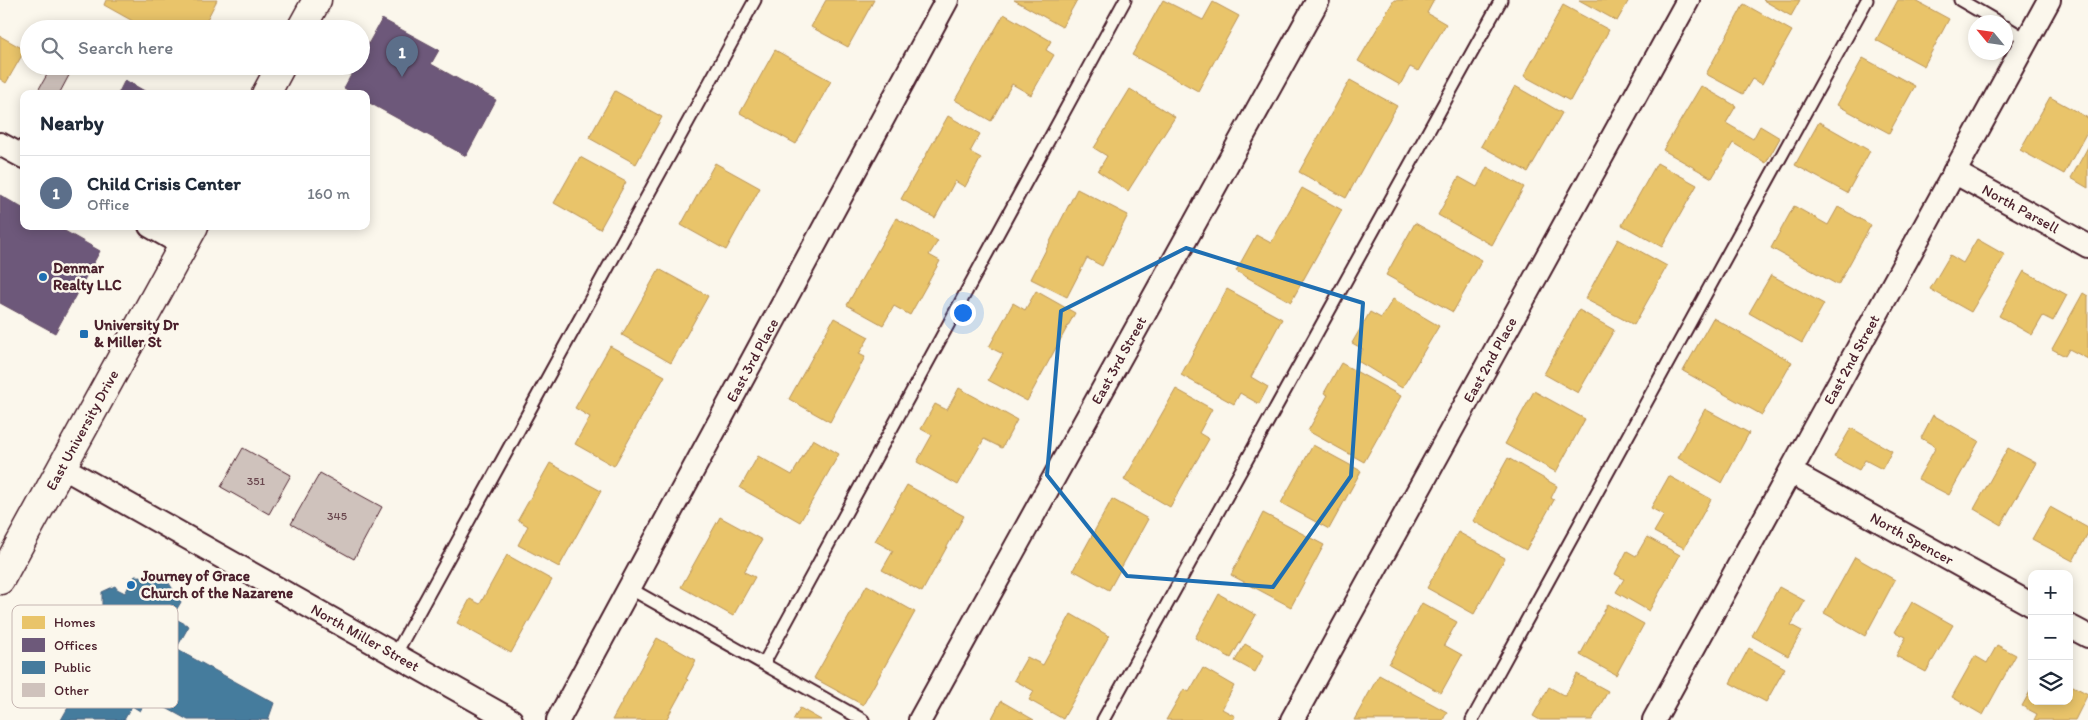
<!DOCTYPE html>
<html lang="en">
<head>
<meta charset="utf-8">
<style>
  :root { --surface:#fff; --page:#f2f2f3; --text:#1f2937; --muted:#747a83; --line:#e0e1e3; --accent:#1f6fb2 }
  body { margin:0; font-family:Itim,sans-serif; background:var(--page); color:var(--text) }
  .controls { position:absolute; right:15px; bottom:15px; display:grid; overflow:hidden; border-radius:10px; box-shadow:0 2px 12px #0003 }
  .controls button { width:45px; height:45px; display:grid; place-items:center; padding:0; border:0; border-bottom:1px solid var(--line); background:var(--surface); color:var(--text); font:25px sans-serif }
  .compass { position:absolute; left:1968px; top:15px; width:45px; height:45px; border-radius:50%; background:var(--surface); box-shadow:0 2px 12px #0003; rotate:299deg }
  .you { position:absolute; left:962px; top:312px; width:18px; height:18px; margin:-12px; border:4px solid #fff; border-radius:50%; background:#1a73e8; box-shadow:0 0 0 8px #1a73e833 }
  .badge { display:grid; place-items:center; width:32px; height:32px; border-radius:50%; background:var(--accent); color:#fff; font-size:16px; font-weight:700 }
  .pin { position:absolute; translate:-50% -41px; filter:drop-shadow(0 1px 2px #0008) }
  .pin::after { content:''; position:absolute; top:26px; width:18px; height:15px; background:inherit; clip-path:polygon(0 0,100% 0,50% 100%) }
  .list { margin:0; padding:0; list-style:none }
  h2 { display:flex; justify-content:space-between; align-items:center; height:65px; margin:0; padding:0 20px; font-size:21px }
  h2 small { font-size:16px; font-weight:400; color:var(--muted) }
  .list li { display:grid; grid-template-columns:32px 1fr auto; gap:15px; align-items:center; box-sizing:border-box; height:75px; padding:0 20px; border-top:1px solid var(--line) }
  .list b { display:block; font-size:19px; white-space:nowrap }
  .list p { margin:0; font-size:16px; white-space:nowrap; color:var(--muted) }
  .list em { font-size:16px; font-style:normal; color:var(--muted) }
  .icon { flex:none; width:28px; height:28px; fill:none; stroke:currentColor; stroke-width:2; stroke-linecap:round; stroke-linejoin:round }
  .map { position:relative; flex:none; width:2088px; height:720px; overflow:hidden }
  .search { position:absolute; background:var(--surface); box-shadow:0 2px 12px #0003; left:20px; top:20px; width:350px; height:55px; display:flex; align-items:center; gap:12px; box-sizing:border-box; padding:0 18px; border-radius:28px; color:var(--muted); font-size:19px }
  .panel { position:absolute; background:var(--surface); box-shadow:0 2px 12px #0003; left:20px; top:90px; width:350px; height:140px; border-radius:10px }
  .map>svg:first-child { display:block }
</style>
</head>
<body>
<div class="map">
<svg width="2088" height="720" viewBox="0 0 2088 720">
  <rect width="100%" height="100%" fill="#fbf7ec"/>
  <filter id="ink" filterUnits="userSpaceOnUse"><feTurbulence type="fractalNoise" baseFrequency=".02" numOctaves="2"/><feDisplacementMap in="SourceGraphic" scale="10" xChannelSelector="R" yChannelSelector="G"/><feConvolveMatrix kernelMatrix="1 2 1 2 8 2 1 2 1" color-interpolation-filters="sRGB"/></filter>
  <g filter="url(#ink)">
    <g fill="#e9c46a" stroke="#b99257">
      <path d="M106 0H217L202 29H147L104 5Z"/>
      <path d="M826 0H874L848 47 811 27Z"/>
      <path d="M1014 0H1077L1062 27Z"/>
      <path d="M1163 0 1203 20 1213 2 1239 16 1198 91 1132 55Z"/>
      <path d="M1394 0H1434L1427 13 1446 24 1418 71 1410 67 1400 85 1358 61Z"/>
      <path d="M1579 0H1629L1617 21Z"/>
      <path d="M1763 0H1800L1791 16Z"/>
      <path d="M1898 0H1914L1949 19 1924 66 1876 40Z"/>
      <path d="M1744 4 1792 31 1762 84 1752 79 1743 94 1706 74Z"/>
      <path d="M1563 5 1609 30 1570 101 1524 76Z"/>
      <path d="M1004 14 1051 41 1046 50 1054 55 1031 95 1012 84 991 121 955 100Z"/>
      <path d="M0 36 25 50 6 83 0 79Z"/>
      <path d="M775 50 831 81 796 144 740 113Z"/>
      <path d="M1863 58 1915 86 1889 133 1837 105Z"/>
      <path d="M1350 80 1397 106 1346 198 1299 172Z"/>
      <path d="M1515 86 1562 113 1528 172 1481 146Z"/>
      <path d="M1701 86 1736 106 1726 123 1753 139 1760 126 1780 138 1766 163 1733 143 1712 178 1663 150Z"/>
      <path d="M1130 89 1175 117 1128 191 1098 171 1107 156 1094 148Z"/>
      <path d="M615 91 662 117 636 164 589 138Z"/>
      <path d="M2050 97 2088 118V130L2064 174 2020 150Z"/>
      <path d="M948 116 980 134 970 152 981 158 965 187 955 181 935 218 901 199Z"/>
      <path d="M1819 122 1870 151 1847 193 1795 165Z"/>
      <path d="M2088 147V188L2071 178Z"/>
      <path d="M580 157 626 182 600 229 554 203Z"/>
      <path d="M715 163 760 188 726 250 681 225Z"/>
      <path d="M1657 163 1697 185 1662 247 1622 225Z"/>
      <path d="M1487 167 1524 187 1492 245 1438 215 1459 177 1477 187Z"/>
      <path d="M1302 188 1342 210 1291 302 1236 271 1256 235 1271 243Z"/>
      <path d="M1077 189 1128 215 1102 266 1087 258 1067 297 1031 279Z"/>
      <path d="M1794 206 1828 225 1838 207 1871 225 1838 285 1771 248Z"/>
      <path d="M896 218 938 241 929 255 940 261 910 315 894 306 883 325 847 305Z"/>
      <path d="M1415 223 1482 260 1453 312 1386 275Z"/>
      <path d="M1618 239 1667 266 1634 325 1585 299Z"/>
      <path d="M1977 239 2005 255 1971 312 1930 289 1950 255 1963 263Z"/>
      <path d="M659 269 708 296 671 363 622 335Z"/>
      <path d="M2024 271 2067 295 2053 321 2043 316 2032 335 1999 316Z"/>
      <path d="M1771 275 1824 304 1802 343 1749 313Z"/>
      <path d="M1227 289 1282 319 1251 377 1268 387 1259 404 1240 393 1234 404 1181 375Z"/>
      <path d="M1036 291 1075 313 1027 401 988 380 1003 354 989 347 1013 303 1025 310Z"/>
      <path d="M2083 293 2088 296V359L2069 349 2065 356 2052 349Z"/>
      <path d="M1393 299 1439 326 1402 388 1356 360 1363 349 1352 343 1370 312 1381 318Z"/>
      <path d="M1579 310 1614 330 1578 393 1544 374Z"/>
      <path d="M834 318 869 337 859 354 865 357 830 422 789 399Z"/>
      <path d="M1713 318 1792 362 1762 415 1683 371Z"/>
      <path d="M610 346 665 376 614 466 575 444 590 417 575 408Z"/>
      <path d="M1341 363 1401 396 1364 462 1308 431 1328 395 1324 393Z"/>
      <path d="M959 388 1017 420 1002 448 984 439 958 485 917 462 932 435 921 429 935 404 947 410Z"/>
      <path d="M1176 389 1212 409 1199 433 1209 439 1170 507 1124 480Z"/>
      <path d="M1534 391 1585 419 1556 472 1505 444Z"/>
      <path d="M1705 409 1749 433 1722 483 1678 458Z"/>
      <path d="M1933 415 1979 441 1949 495 1918 479 1936 447 1921 438Z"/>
      <path d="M1851 428 1892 451 1882 469 1865 460 1859 470 1834 457Z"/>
      <path d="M813 439 839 454 800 522 740 488 758 456 792 475Z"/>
      <path d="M1313 445 1361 471 1329 529 1281 503Z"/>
      <path d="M2008 448 2036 463 2001 525 1974 509Z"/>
      <path d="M1508 458 1557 486 1551 498 1554 500 1526 550 1473 521Z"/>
      <path d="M550 463 601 491 559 567 518 545 528 526 518 520Z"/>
      <path d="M1669 476 1711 499 1684 548 1654 532 1664 515 1651 508Z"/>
      <path d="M907 485 964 516 922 592 882 570 893 551 875 541Z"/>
      <path d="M1112 499 1148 519 1109 590 1073 570Z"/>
      <path d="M2050 507 2088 528V533L2073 561 2032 539Z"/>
      <path d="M1263 513 1324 545 1291 607 1231 575Z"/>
      <path d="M720 517 762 540 744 572 755 577 733 616 681 587Z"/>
      <path d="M1458 532 1505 558 1474 614 1427 588Z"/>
      <path d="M1647 537 1680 555 1649 611 1616 592 1624 579 1615 574 1627 551 1636 556Z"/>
      <path d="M507 555 552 580 511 653 457 623 470 599 480 604Z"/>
      <path d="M1855 557 1895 580 1865 636 1824 613Z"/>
      <path d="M867 585 915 612 863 705 814 678Z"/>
      <path d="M1779 587 1805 601 1791 625 1802 631 1788 656 1752 636Z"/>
      <path d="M1219 594 1256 615 1231 658 1195 638Z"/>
      <path d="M1912 602 1953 625 1926 672 1896 656 1906 637 1895 632Z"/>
      <path d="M1422 603 1457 622 1444 645 1462 655 1441 693 1389 664Z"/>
      <path d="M1608 604 1644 624 1616 675 1580 655Z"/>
      <path d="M1071 614 1109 636 1063 719 1029 700 1034 691 1014 680 1027 657 1043 665Z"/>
      <path d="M657 638 696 660 686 679 688 680 666 720H612Z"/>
      <path d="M1245 644 1264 655 1255 672 1235 661Z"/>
      <path d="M1997 645 2016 655 1983 715 1952 697 1975 656 1987 663Z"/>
      <path d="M1749 648 1785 668 1766 702 1730 683Z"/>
      <path d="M1203 668 1234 686 1222 709 1235 716 1233 720H1166L1184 689 1189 692Z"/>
      <path d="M1577 674 1608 691 1592 720H1540L1533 716 1549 687 1565 696Z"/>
      <path d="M1379 675 1447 712 1443 720H1354Z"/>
      <path d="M2069 684 2088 694 2075 720H2034L2037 714 2022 706 2032 688V701H2069Z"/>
      <path d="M1001 701 1034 720H991Z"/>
      <path d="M800 708 821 720H793Z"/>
    </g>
    <g fill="#6d597a" stroke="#624862">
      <path d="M382 19 439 50 431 64 496 100 466 156 366 101V94H354L344 88 356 66H361V57Z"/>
      <path d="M125 80 150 94H118Z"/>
      <path d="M0 195 24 209V226H56L100 251 55 333 0 303Z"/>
    </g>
    <path fill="#457b9d" stroke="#465f7b" d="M135 576 165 577 181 602 172 617 189 626 176 649 274 703 268 720H188L148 698 140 711 132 706 124 720H61L82 683 74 679 76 661 90 651 94 654 115 613 102 607V592L115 586 117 589 125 593Z"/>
    <g fill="#cfc2bc" stroke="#4a1f2b">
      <path d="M52 66H74L59 94H36Z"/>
      <path d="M243 448 291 475 269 514 221 487Z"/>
      <path d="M320 473 382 507 354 559 291 524Z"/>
    </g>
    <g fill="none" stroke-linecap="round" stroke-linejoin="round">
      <g stroke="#4a1f2b" stroke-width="15">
        <g id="service">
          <path d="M1960 0 1998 22"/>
          <path d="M2006 27 2027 40"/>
          <path d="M629 588 863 720"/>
          <path d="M395 655 755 0"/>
          <path d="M764 663 1125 0"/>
          <path d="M1103 720 1501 0"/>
          <path d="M1472 720 1867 0"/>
        </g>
      </g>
      <g stroke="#4a1f2b" stroke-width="26">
        <g id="minor">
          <path d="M0 144 24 157"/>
          <path id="s1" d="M1954 172 2088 246"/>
          <path d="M150 226 183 245"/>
          <path id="s2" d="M62 467 511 720"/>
          <path id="s3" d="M1791 472 2032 605"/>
          <path d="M2069 626 2088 636"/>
          <path id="s4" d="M558 720 947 0"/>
          <path id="s5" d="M920 720 1318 0"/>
          <path id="s6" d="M1292 720 1688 0"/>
          <path id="s7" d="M1654 720 2049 0"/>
        </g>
      </g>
      <g stroke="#4a1f2b" stroke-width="31">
        <g id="secondary">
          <path d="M301 29 317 0"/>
          <path d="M266 94 281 66"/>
          <path id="s8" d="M0 580 194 226"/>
        </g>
      </g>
      <use href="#service" stroke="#fbf7ec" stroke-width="11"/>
      <use href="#minor" stroke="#fbf7ec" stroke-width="22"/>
      <use href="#secondary" stroke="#fbf7ec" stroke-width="28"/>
    </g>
  </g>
  <path fill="none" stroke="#1f6fb2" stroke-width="4" stroke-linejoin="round" d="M1186 248 1363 303 1351 476 1273 587 1127 576 1047 475 1061 311Z"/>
  <g fill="#1f6fb2" stroke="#fbf7ec" stroke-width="2">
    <circle cx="43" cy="277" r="5"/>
    <rect x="79" y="329" width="10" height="10" rx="2.5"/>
    <circle cx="131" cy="585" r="5"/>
  </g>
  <g text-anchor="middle" stroke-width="5" stroke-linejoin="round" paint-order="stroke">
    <g font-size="12" fill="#6b484f">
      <text x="256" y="485">351</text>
      <text x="337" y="520">345</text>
    </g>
    <g font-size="15" fill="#4a1f2b" stroke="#fbf7ec">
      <text dy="5" stroke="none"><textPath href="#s1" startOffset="76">North Parsell</textPath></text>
      <text dy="5" stroke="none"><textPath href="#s4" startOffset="409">East 3rd Place</textPath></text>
      <text dy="5" stroke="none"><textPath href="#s5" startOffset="411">East 3rd Street</textPath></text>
      <text dy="5" stroke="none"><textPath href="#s6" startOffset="411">East 2nd Place</textPath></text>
      <text dy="5" stroke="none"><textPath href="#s7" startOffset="411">East 2nd Street</textPath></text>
      <text dy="5" stroke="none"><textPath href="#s8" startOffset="171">East University Drive</textPath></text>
      <text dy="5" stroke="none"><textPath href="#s3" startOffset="138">North Spencer</textPath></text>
      <text dy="5" stroke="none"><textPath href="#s2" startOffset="348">North Miller Street</textPath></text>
    </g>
    <g font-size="15" font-weight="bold" fill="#4a1f2b" stroke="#fbf7ec" text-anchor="start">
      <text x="53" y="273">Denmar<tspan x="53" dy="17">Realty LLC</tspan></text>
      <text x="94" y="330">University Dr<tspan x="94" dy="17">&amp; Miller St</tspan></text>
      <text x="141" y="581">Journey of Grace<tspan x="141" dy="17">Church of the Nazarene</tspan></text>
    </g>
  </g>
  <rect x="12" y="605" width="166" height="103" rx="8" fill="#fbf7ec" stroke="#c6b6b2" stroke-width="1"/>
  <rect x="22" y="616" width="23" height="13" fill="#e9c46a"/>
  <rect x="22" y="638" width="23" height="14" fill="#6d597a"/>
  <rect x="22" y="661" width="23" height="13" fill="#457b9d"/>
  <rect x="22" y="683" width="23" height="14" fill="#cfc2bc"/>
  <g font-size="14" fill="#4a1f2b">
    <text x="54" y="627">Homes</text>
    <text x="54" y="650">Offices</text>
    <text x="54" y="672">Public</text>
    <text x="54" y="695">Other</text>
  </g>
</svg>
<div class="controls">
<button>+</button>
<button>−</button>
<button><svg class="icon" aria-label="layers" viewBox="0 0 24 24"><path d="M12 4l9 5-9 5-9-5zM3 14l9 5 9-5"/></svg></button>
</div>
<svg class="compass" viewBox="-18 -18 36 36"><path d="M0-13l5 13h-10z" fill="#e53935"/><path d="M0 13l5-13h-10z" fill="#747a83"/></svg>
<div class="you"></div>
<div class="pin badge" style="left:402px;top:77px;background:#5c6f8a">1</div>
<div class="search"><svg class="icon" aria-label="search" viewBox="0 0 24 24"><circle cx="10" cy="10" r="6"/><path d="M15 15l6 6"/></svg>Search here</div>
<section class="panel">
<h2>Nearby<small></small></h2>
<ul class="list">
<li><span class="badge" style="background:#5c6f8a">1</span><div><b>Child Crisis Center</b><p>Office</p></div><em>160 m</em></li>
</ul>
</section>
</div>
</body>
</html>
